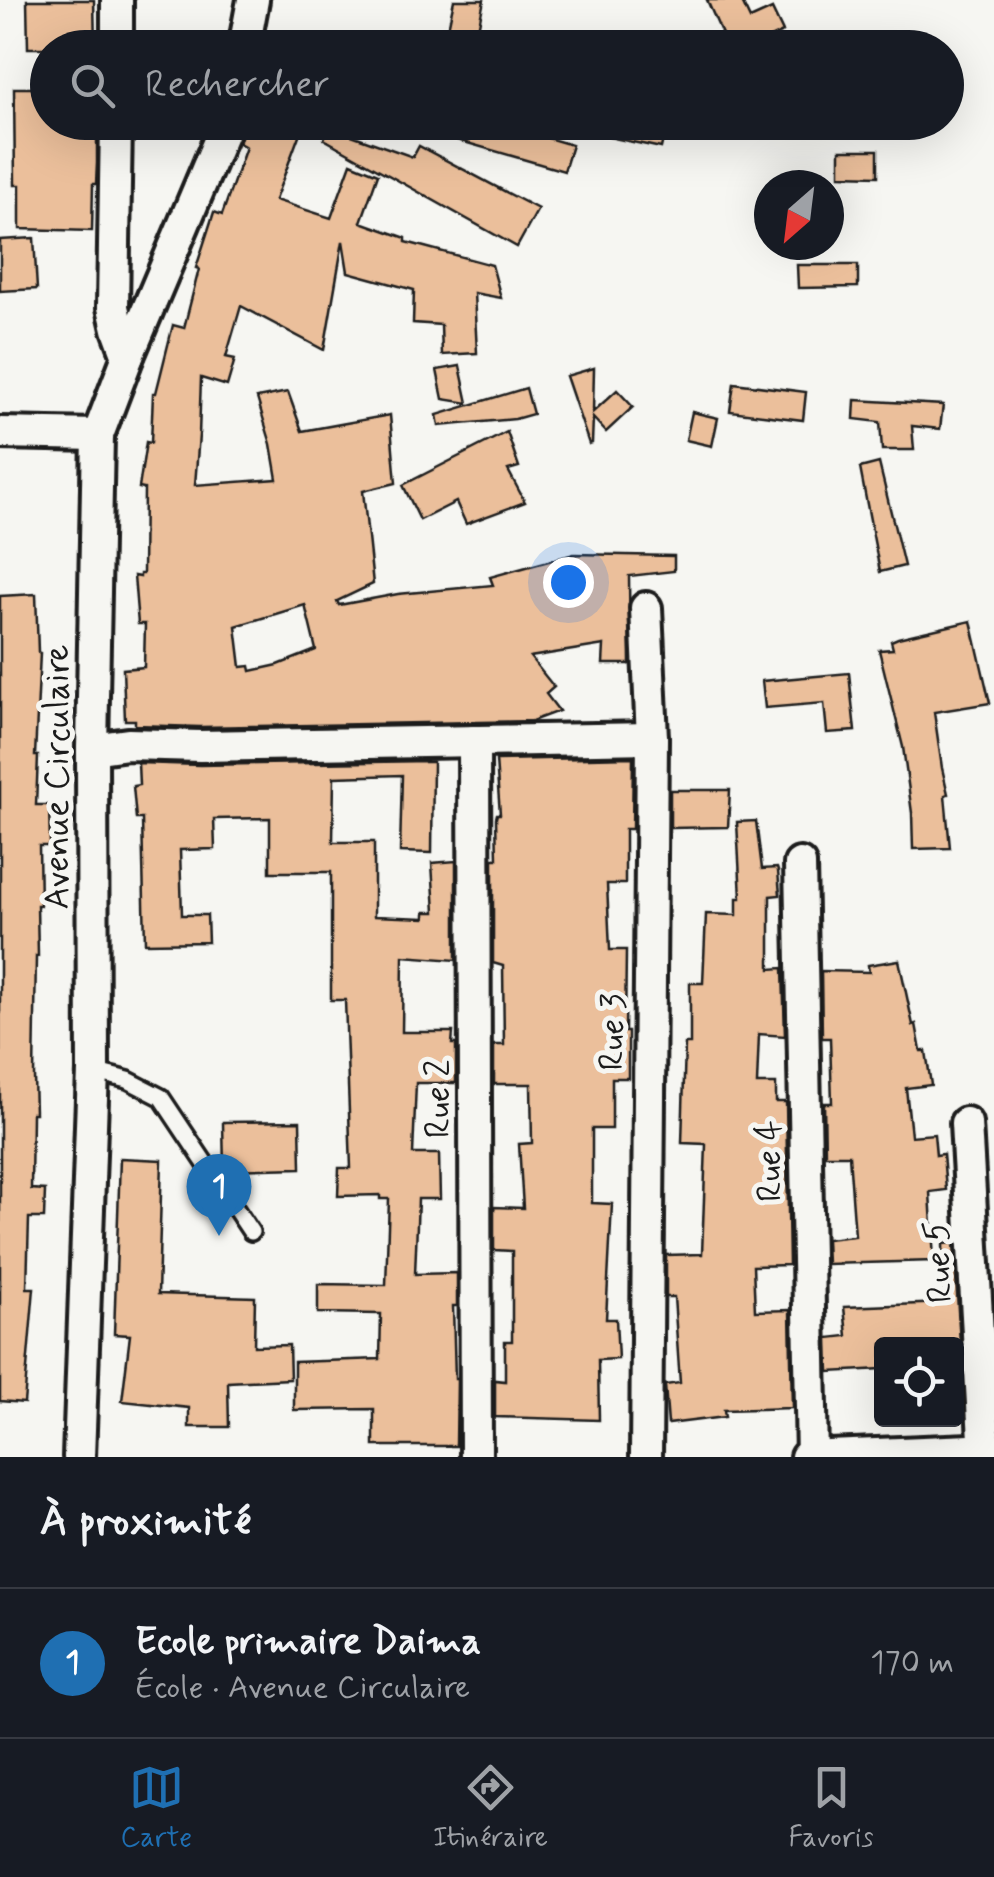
<!DOCTYPE html>
<html lang="fr">
<head>
<meta charset="utf-8">
<style>
  :root { --surface:#171b24; --page:#20242c; --text:#f1f3f6; --muted:#9ea1a6; --line:#363941; --accent:#1f6fb2 }
  body { margin:0; font-family:Mynerve,sans-serif; background:var(--page); color:var(--text) }
  .controls { position:absolute; right:30px; bottom:30px; display:grid; overflow:hidden; border-radius:10px; box-shadow:0 10px 40px #0002 }
  .controls button { width:90px; height:90px; display:grid; place-items:center; padding:0; border:0; border-bottom:2px solid var(--line); background:var(--surface); color:var(--text); font:50px sans-serif }
  .compass { position:absolute; left:754px; top:170px; width:90px; height:90px; border-radius:50%; background:var(--surface); box-shadow:0 10px 40px #0002; rotate:208deg }
  .you { position:absolute; left:568px; top:582px; width:35px; height:35px; margin:-25px; border:8px solid #fff; border-radius:50%; background:#1a73e8; box-shadow:0 0 0 15px #1a73e833 }
  .badge { display:grid; place-items:center; width:65px; height:65px; border-radius:50%; background:var(--accent); color:#fff; font-size:32px; font-weight:700 }
  .pin { position:absolute; translate:-50% -82px; filter:drop-shadow(0 2px 5px #0008) }
  .pin::after { content:''; position:absolute; top:52px; width:35px; height:30px; background:inherit; clip-path:polygon(0 0,100% 0,50% 100%) }
  .list { margin:0; padding:0; list-style:none }
  h2 { display:flex; justify-content:space-between; align-items:center; height:130px; margin:0; padding:0 40px; font-size:42px }
  h2 small { font-size:32px; font-weight:400; color:var(--muted) }
  .list li { display:grid; grid-template-columns:65px 1fr auto; gap:30px; align-items:center; box-sizing:border-box; height:150px; padding:0 40px; border-top:2px solid var(--line) }
  .list b { display:block; font-size:38px; white-space:nowrap }
  .list p { margin:0; font-size:32px; white-space:nowrap; color:var(--muted) }
  .list em { font-size:32px; font-style:normal; color:var(--muted) }
  .icon { flex:none; width:55px; height:55px; fill:none; stroke:currentColor; stroke-width:2; stroke-linecap:round; stroke-linejoin:round }
  .map { position:relative; flex:none; width:994px; height:1457px; overflow:hidden }
  .search { position:absolute; background:var(--surface); box-shadow:0 10px 40px #0002; left:30px; right:30px; top:30px; height:110px; display:flex; align-items:center; gap:25px; box-sizing:border-box; padding:0 35px; border-radius:55px; color:var(--muted); font-size:38px }
  .sheet { height:280px; background:var(--surface) }
  nav { display:flex; justify-content:space-around; align-items:center; box-sizing:border-box; height:140px; border-top:2px solid var(--line); background:var(--surface); font-size:28px; color:var(--muted) }
  nav a { display:grid; justify-items:center; gap:5px }
  nav .on { color:var(--accent) }
  .map>svg:first-child { display:block }
</style>
</head>
<body>
<div class="map">
<svg width="994" height="1457" viewBox="0 0 994 1457">
  <rect width="100%" height="100%" fill="#f6f6f2"/>
  <filter id="ink" filterUnits="userSpaceOnUse"><feTurbulence type="fractalNoise" baseFrequency=".01" numOctaves="2"/><feDisplacementMap in="SourceGraphic" scale="20" xChannelSelector="R" yChannelSelector="G"/><feConvolveMatrix kernelMatrix="1 2 1 2 8 2 1 2 1" color-interpolation-filters="sRGB"/></filter>
  <g filter="url(#ink)">
    <g fill="#ebbf9b" stroke="#1c1c1c" stroke-width="2.5" fill-rule="evenodd">
      <path d="M27 0H94L95 48H28Z"/>
      <path d="M454 0H484L476 39 447 33Z"/>
      <path d="M707 0H741L750 19 772 9 783 32 748 48H728Z"/>
      <path d="M14 88H48V122H94V131H97V163L96 184H93L92 231 20 229V185H15Z"/>
      <path d="M246 122H304L275 200 331 218 351 163 378 174 361 222 406 238V242L492 265 501 298 474 293 477 353 442 355 441 325 413 323 414 290 348 272 343 241 324 350 241 306 226 357 235 359 227 386 201 378 199 435 195 485 277 479 271 444 257 398 288 392 302 431 390 415 396 483 363 491 373 584 337 601 339 605 398 594 493 585 490 577 574 554 674 556V571L629 576 630 664H603L604 645 530 657 554 687 546 694 559 711 532 721 200 727 135 725V720H125L123 669 144 667 145 624H138L134 576 140 577V574H143L144 489 139 488 146 442 151 443 153 393H156L173 325 184 328 199 269 196 268 214 212 222 215 246 147 239 143ZM305 605 316 650 278 665 251 671 250 666 241 667 236 626Z"/>
      <path d="M420 122H493L572 145 564 171 419 129Z"/>
      <path d="M591 122H667L661 148 590 133Z"/>
      <path d="M329 127 413 157 419 146 538 209 517 247 324 139Z"/>
      <path d="M840 150H878V176L840 175Z"/>
      <path d="M34 238 37 289 0 291V240Z"/>
      <path d="M797 265H858V287L798 288Z"/>
      <path d="M460 366 468 403 443 399 437 370Z"/>
      <path d="M594 368 593 412 617 390 633 407 606 432 593 418 592 443 589 444 566 376Z"/>
      <path d="M734 383 806 392 803 420 730 411Z"/>
      <path d="M526 388 533 414 515 419 439 426 437 415Z"/>
      <path d="M855 400 943 405 940 429 912 426 914 450H882L880 422 854 419Z"/>
      <path d="M692 412 718 418 712 446 686 440Z"/>
      <path d="M507 432 519 467 508 470 525 502 466 524 456 502 420 520 403 485Z"/>
      <path d="M879 463 904 566 880 572 860 468Z"/>
      <path d="M36 594 38 652 40 653 35 756H38L36 805H49L50 846H39L40 905H37L38 956H36L34 1076 35 1113H32L31 1189 45 1190 44 1218H29L27 1288H34L24 1403 0 1401V596Z"/>
      <path d="M971 621 990 703 934 712 942 768 948 794 945 795 950 848 913 849 912 813 903 747 879 650 893 649 891 641 898 638Z"/>
      <path d="M849 673 855 731 827 733 824 703 765 708 762 681Z"/>
      <path d="M633 757 632 829H625V884H607L610 950H626L625 1032H628V1078H612V1129H592V1203L612 1204 606 1319H616L618 1359 598 1360 599 1420 495 1417V1380L505 1381V1341H512V1251L494 1250V1207L523 1208 519 1144 532 1143 531 1084H494V1045H504L503 966 493 963V859H497L496 818 497 814H500L496 760Z"/>
      <path d="M428 761 424 762H433L432 853 400 852 402 775 334 777 333 842H374V916L425 918V912H435L432 863 456 861V960L403 956 402 1032H453L452 1044H456V1083H416L413 1154H439L440 1199H418L415 1274 457 1273V1306H453L455 1379H457L456 1446H374V1409L294 1410V1362L380 1359 381 1314 318 1313V1284L386 1285 389 1199H380V1195L338 1196 339 1168H351L345 1000H331V872H270V818L214 819 215 849 180 850 182 915H207L208 942 145 943 142 819H136L133 786 139 785 138 763 200 765Z"/>
      <path d="M670 790H730L728 827 670 828Z"/>
      <path d="M756 821 762 869 777 868 778 871 780 895 770 896V969L783 968 785 1036 759 1034 757 1084H776V1102H786L789 1265 753 1266 755 1311 790 1310 792 1408 724 1410 725 1417 668 1424 665 1385 680 1383 674 1297H666V1255L702 1254 706 1144 682 1143 685 1044H690V983H703L706 914 737 915V898H741L737 822Z"/>
      <path d="M899 960 913 1025 916 1024 921 1051H926L931 1085 906 1088 911 1136 934 1134 936 1155 943 1154 946 1190 930 1192 934 1261 827 1264 826 1239 855 1236 849 1155H825L824 1103H832L830 1038H822L821 971 869 972 868 965Z"/>
      <path d="M300 1121 301 1168 224 1170 223 1122Z"/>
      <path d="M120 1158 162 1160 158 1294 255 1297 254 1346 289 1345 290 1379 228 1382 229 1427H189V1408L122 1401 130 1335 114 1334Z"/>
      <path d="M954 1243 960 1344H882V1369L829 1372 828 1338 847 1336 844 1307 945 1303 943 1244Z"/>
    </g>
    <g fill="none" stroke-linecap="round" stroke-linejoin="round">
      <g stroke="#1c1c1c" stroke-width="22">
        <path id="service" d="M93 1071 128 1080 161 1097 251 1232"/>
      </g>
      <g stroke="#1c1c1c" stroke-width="38">
        <g id="minor">
          <path d="M117 48V0"/>
          <path d="M244 48 253 0"/>
          <path d="M116 122 113 307 118 329 128 356"/>
          <path d="M0 433 98 435"/>
          <path d="M646 608 652 738 646 1457"/>
          <path d="M474 741 476 1457"/>
          <path d="M92 749 128 744 200 746 652 738"/>
          <path d="M800 864 812 1457"/>
          <path d="M966 1123 985 1457"/>
          <path d="M79 1457 93 1071 92 749 98 435 128 356 227 122"/>
          <path d="M806 1457 994 1449"/>
        </g>
      </g>
      <use href="#service" stroke="#f6f6f2" stroke-width="15"/>
      <use href="#minor" stroke="#f6f6f2" stroke-width="30"/>
    </g>
  </g>
  <g text-anchor="middle" stroke-width="10" stroke-linejoin="round" paint-order="stroke">
    <g font-size="35" fill="#1c1c1c" stroke="#f6f6f2">
      <text transform="translate(56 777) rotate(-90)" y="12">Avenue Circulaire</text>
      <text transform="translate(611 1032) rotate(-89)" y="12">Rue 3</text>
      <text transform="translate(437 1099) rotate(-90)" y="12">Rue 2</text>
      <text transform="translate(768 1161) rotate(-91)" y="12">Rue 4</text>
      <text transform="translate(937 1262) rotate(-93)" y="12">Rue 5</text>
    </g>
  </g>
</svg>
<div class="controls">
<button><svg class="icon" aria-label="locate" viewBox="0 0 24 24"><circle cx="12" cy="12" r="6"/><path d="M12 2v4M12 18v4M2 12h4M18 12h4"/></svg></button>
</div>
<svg class="compass" viewBox="-18 -18 36 36"><path d="M0-13l5 13h-10z" fill="#e53935"/><path d="M0 13l5-13h-10z" fill="#9ea1a6"/></svg>
<div class="you"></div>
<div class="pin badge" style="left:219px;top:1236px">1</div>
<div class="search"><svg class="icon" aria-label="search" viewBox="0 0 24 24"><circle cx="10" cy="10" r="6"/><path d="M15 15l6 6"/></svg>Rechercher</div>
</div>
<section class="sheet">
<h2>À proximité<small></small></h2>
<ul class="list">
<li><span class="badge">1</span><div><b>Ecole primaire Daima</b><p>École · Avenue Circulaire</p></div><em>170 m</em></li>
</ul>
</section>
<nav>
<a class="on"><svg class="icon" aria-label="map" viewBox="0 0 24 24"><path d="M3 6l6-2 6 2 6-2v14l-6 2-6-2-6 2zM9 4v14M15 6v14"/></svg>Carte</a>
<a><svg class="icon" aria-label="directions" viewBox="0 0 24 24"><path d="M12 3l9 9-9 9-9-9zM9 14v-3h6M13 9l2 2-2 2"/></svg>Itinéraire</a>
<a><svg class="icon" aria-label="saved" viewBox="0 0 24 24"><path d="M7 4h10v16l-5-4-5 4z"/></svg>Favoris</a>
</nav>
</body>
</html>
